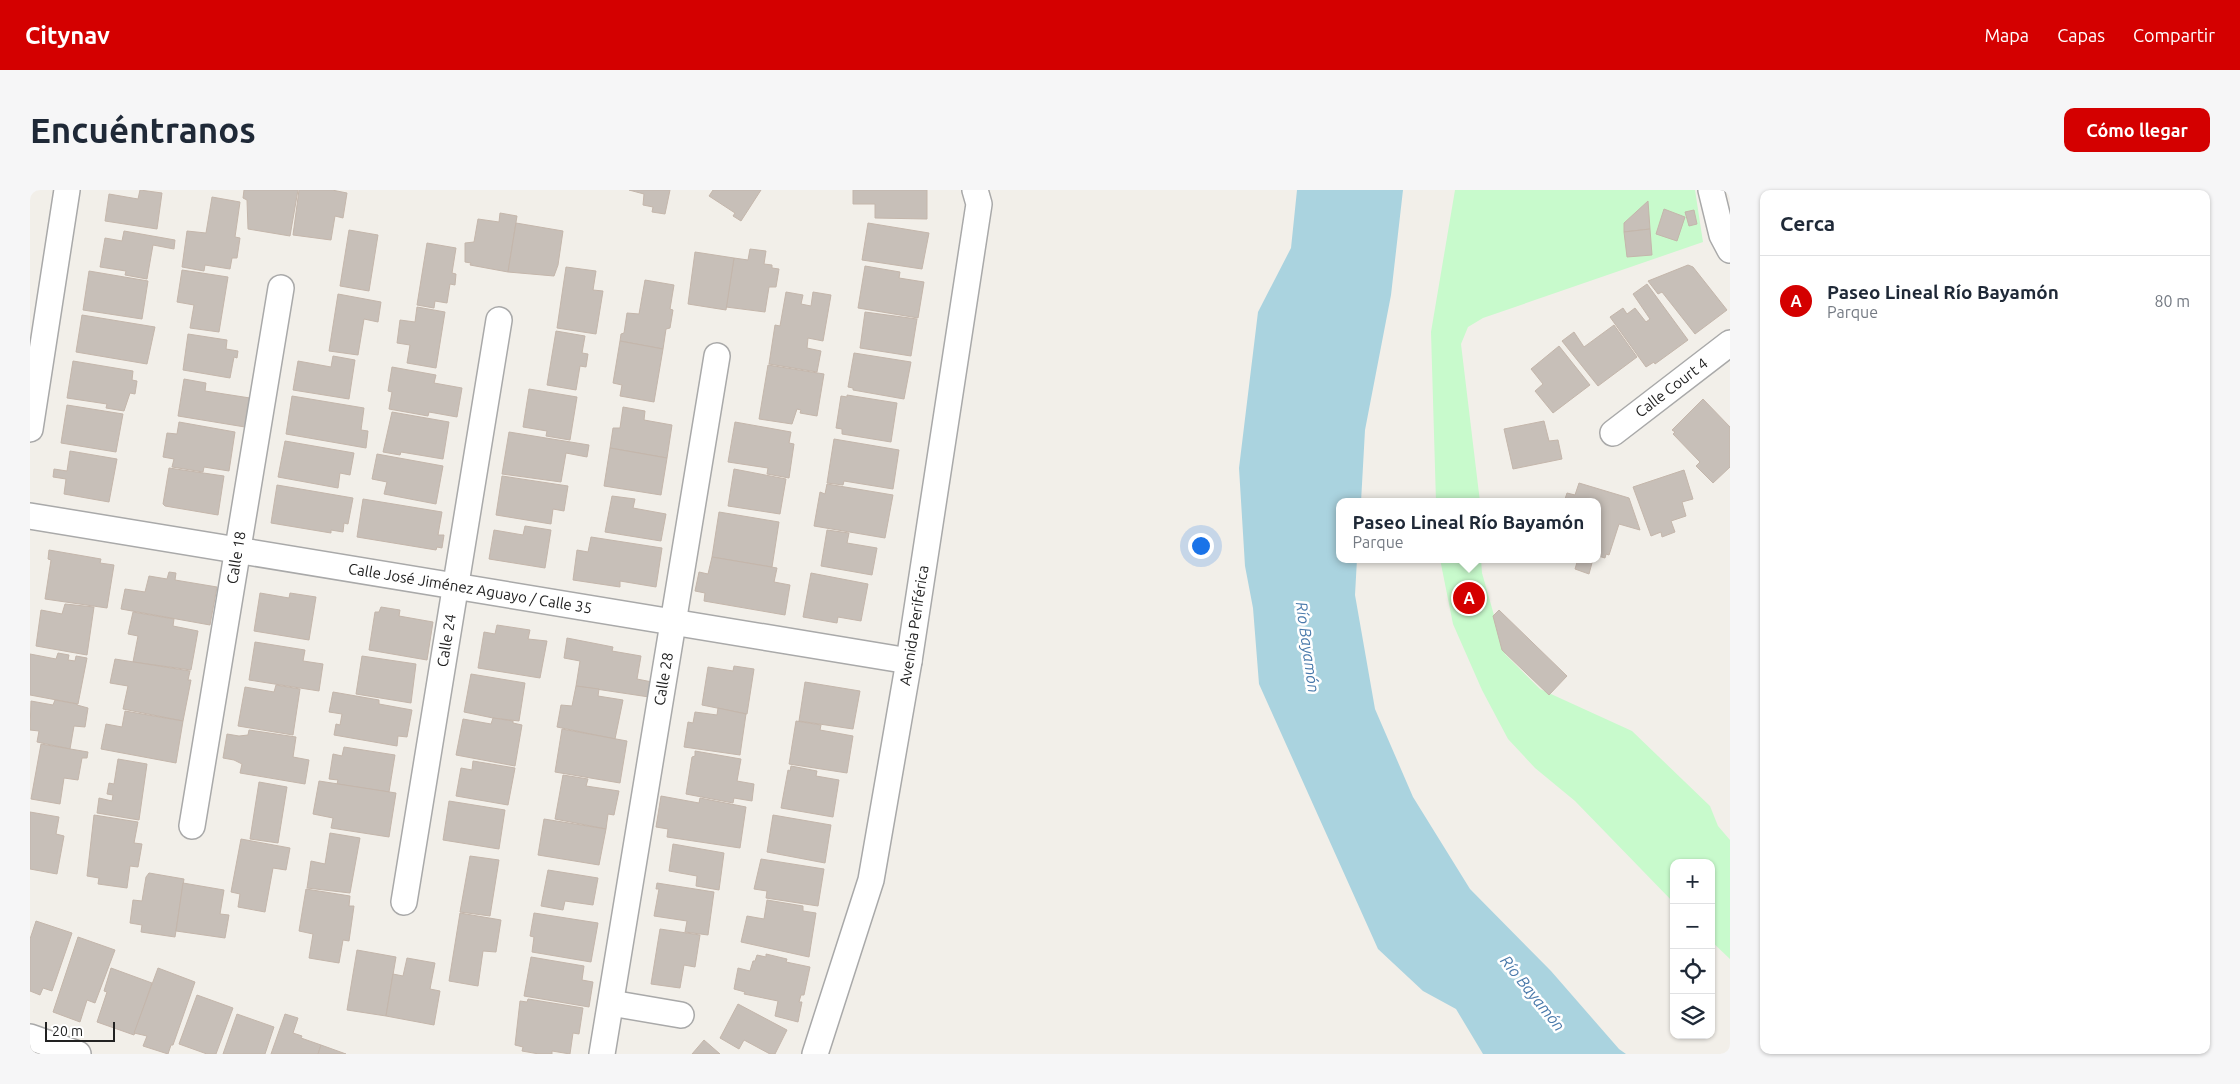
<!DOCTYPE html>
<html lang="es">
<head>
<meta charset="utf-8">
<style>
  :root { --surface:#fff; --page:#f6f6f7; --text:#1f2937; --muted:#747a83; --line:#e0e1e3; --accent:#d40000 }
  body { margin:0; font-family:Ubuntu,sans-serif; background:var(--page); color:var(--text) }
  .controls { position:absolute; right:15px; bottom:15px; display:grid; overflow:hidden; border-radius:10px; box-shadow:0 1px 4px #0004 }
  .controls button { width:45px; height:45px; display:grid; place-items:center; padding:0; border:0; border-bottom:1px solid var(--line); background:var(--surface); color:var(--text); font:25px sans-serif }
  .scale { position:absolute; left:15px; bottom:12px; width:70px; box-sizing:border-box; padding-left:5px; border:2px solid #222; border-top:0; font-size:14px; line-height:18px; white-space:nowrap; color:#222; -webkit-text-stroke:4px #fff; paint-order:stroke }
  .you { position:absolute; left:1170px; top:355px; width:18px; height:18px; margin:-12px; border:4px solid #fff; border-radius:50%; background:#1a73e8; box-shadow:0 0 0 8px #1a73e833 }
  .badge { display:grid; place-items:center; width:32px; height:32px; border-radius:50%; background:var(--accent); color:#fff; font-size:16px; font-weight:700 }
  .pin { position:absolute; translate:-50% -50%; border:2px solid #fff; box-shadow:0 1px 5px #0006 }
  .popup { position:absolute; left:1306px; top:308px; width:265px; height:65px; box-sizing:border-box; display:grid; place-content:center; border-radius:10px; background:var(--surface); filter:drop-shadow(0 1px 4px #0005); font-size:16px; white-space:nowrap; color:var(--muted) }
  .popup b { font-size:19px; color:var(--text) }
  .popup::after { content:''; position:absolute; left:50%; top:100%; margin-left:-10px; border:10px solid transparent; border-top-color:var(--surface) }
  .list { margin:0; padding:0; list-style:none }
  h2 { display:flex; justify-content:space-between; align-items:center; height:65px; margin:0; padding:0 20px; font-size:21px }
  h2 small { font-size:16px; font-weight:400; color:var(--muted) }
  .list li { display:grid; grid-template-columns:32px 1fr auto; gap:15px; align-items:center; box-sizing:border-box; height:90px; padding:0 20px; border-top:1px solid var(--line) }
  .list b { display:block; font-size:19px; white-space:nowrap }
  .list p { margin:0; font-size:16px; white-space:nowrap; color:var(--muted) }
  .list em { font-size:16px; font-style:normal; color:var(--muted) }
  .icon { flex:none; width:28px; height:28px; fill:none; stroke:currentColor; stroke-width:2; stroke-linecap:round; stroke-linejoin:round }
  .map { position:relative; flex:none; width:1700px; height:864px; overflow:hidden; border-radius:10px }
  header { display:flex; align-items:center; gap:30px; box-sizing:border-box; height:70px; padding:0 25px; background:var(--accent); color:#fff }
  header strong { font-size:24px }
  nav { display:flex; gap:28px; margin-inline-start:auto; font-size:18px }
  .intro { display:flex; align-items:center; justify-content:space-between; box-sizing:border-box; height:120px; padding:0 30px }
  h1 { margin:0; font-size:35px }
  .button { padding:12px 22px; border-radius:10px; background:var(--accent); color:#fff; font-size:18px; font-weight:700 }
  main { display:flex; gap:30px; padding:0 30px }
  aside { flex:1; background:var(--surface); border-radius:10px; box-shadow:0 1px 4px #0004 }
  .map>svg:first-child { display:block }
</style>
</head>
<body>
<header>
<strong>Citynav</strong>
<nav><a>Mapa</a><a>Capas</a><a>Compartir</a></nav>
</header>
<div class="intro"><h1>Encuéntranos</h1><a class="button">Cómo llegar</a></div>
<main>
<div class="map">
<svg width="1700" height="864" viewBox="0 0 1700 864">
  <rect width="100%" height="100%" fill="#f2efe9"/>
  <g fill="#c8facc">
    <path d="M1425 0H1665L1673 52 1453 128 1438 137 1431 154 1450 312H1406L1401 142Z"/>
    <path d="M1410 369H1451L1452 383 1475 464 1510 499 1602 541 1680 616 1688 636 1700 650V769L1681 751V673H1644V713L1545 611 1505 578 1478 549 1452 500 1423 434Z"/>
  </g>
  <path fill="#aad3df" d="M1267 0H1373L1361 105 1335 240 1331 312H1310V369H1327L1325 405 1345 519 1383 607 1440 699 1521 781 1589 859 1596 864H1453L1426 819 1393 801 1348 759 1229 494 1223 418 1215 376 1209 278 1228 122 1261 58Z"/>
  <g fill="#c7bfb8" stroke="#c4b6ab">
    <path d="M110 0 132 3 127 39 75 31 79 4 108 9Z"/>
    <path d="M214 0H268L260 46 218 39 217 10 213 8Z"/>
    <path d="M269 0H302L317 3 313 28 305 26 301 50 263 45Z"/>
    <path d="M599 0H640L635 24 622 22 623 17 613 15 614 4Z"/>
    <path d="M683 0H731L711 31 703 26 705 23 679 6Z"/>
    <path d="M823 0H897V29L845 28V14H823Z"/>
    <path d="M182 7 210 12 205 47 210 48 207 68H202L200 79 175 75 174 81 152 77 157 41 176 43Z"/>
    <path d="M1618 11 1620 39 1594 42V33Z"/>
    <path d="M1634 19 1655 27 1647 51 1626 44Z"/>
    <path d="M1664 20 1667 34 1659 36 1655 22Z"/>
    <path d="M470 23 487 26 478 82 440 75 441 73 435 72V53L444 52 448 29 469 32Z"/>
    <path d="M486 33 533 41 528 75 524 86 478 82Z"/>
    <path d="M838 33 899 43 892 79 832 70Z"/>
    <path d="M1620 39 1622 65 1597 67 1594 42Z"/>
    <path d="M319 40 348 45 339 101 310 96Z"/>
    <path d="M94 41 145 50 144 59 123 55 117 89 95 85 96 81 70 77 75 48 92 51Z"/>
    <path d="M397 53 426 58 422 83 426 84 425 95 420 94 417 113 405 111 404 118 387 115Z"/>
    <path d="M720 59 736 61 734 74 742 75V78L749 79 746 97H739L735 122 696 117 704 68 718 70Z"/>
    <path d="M665 62 704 68 696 120 658 114Z"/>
    <path d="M1658 75 1663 77 1697 120 1665 144 1632 102 1628 104 1618 91Z"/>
    <path d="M835 76 870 82 869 88 894 92 888 128 828 118Z"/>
    <path d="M536 77 566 81 563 100 573 101 566 144 527 138Z"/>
    <path d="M152 80 198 87 189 142 160 138 164 115 147 112Z"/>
    <path d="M59 81 118 91 112 129 53 120Z"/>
    <path d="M615 90 644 95 640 119 643 120 640 138 636 139 633 159 590 151 591 144 594 143 597 123 609 124Z"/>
    <path d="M1617 94 1658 150 1625 174 1624 172 1616 177 1580 127 1593 118 1597 124 1605 118 1616 132 1620 129 1603 104Z"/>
    <path d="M756 102 773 105 771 114 781 116 783 102 801 105 793 151 778 148 777 158 791 161 787 182 739 174 745 135 750 136Z"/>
    <path d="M308 104 351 112 348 132 334 129 328 165 299 161Z"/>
    <path d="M387 117 415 122 406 178 377 173 380 155 367 153 370 130 385 132Z"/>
    <path d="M835 122 887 129 881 166 830 158Z"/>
    <path d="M52 125 125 137 117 174 46 162Z"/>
    <path d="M1584 135 1607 167 1568 196 1532 151 1544 142 1554 157Z"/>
    <path d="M526 141 555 146 552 163 558 164 556 177 550 176 546 200 517 195Z"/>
    <path d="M158 144 197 150 196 159 208 161 207 168 204 167 200 188 153 180Z"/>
    <path d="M590 151 633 159 624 212 590 206 592 195 583 193Z"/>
    <path d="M1529 156 1560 195 1523 223 1505 201 1513 194 1501 179Z"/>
    <path d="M824 163 881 172 874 209 823 200V198L818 197Z"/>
    <path d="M303 166 325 170 319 209 263 200 268 171 301 177Z"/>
    <path d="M43 171 103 181 102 190 107 191 105 204 100 203 94 221 76 218 77 214 37 208Z"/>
    <path d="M738 175 794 184 787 226 770 223 771 220 767 219 762 234 729 229Z"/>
    <path d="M362 177 406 185 404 193 432 198 427 227 399 222 398 226 359 219 362 202 358 201Z"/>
    <path d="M154 189 176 193 175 201 220 208 215 237 148 226Z"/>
    <path d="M499 199 547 207 540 250 516 246 517 241 493 237Z"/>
    <path d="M817 205 867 213 861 252 812 244V239L806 238 811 206 817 207Z"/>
    <path d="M262 206 334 218 331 240 338 241 336 258 256 244Z"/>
    <path d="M1673 209 1700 237V277L1683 293 1666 276 1670 272 1643 244 1645 242 1642 240Z"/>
    <path d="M37 215 93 224 86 262 31 253Z"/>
    <path d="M593 217 615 221 614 230 642 235 637 268 580 258 583 238H590Z"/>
    <path d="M362 222 419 232 413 269 371 262 370 265 353 262Z"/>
    <path d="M1514 231 1519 251 1528 250 1532 269 1483 279 1474 239Z"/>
    <path d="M149 232 205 242 199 281 174 277 173 282 142 277 144 269 133 267 137 243 147 244Z"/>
    <path d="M705 232 761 242 759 253 764 254 759 288 737 284 738 278 698 272Z"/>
    <path d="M479 242 559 255 557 267 536 263 531 292 472 284Z"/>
    <path d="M804 249 869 260 863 299 814 291 813 295 797 293Z"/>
    <path d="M255 251 324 263 320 285 310 283 308 298 248 287Z"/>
    <path d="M580 258 637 268 631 305 574 296Z"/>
    <path d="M40 261 87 269 79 312 34 304 36 289 23 287 24 279 37 281Z"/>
    <path d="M347 264 413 276 406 314 354 304 357 292 342 289Z"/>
    <path d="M139 278 194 286 188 325 135 316 133 314Z"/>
    <path d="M704 279 756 289 750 324 698 316Z"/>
    <path d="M1654 280 1663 309 1652 312 1656 326 1641 331 1645 342 1632 347 1631 342 1621 346 1603 297Z"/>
    <path d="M472 286 538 296 534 321 523 319 521 334 466 325Z"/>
    <path d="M1549 293 1599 308 1610 340 1589 334 1579 365 1576 364 1575 368 1568 366V312H1534L1537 303 1545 305Z"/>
    <path d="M797 294 863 305 855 348 784 336 790 302 795 304Z"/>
    <path d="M247 295 323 308 318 334 314 333 313 342 301 340V343L241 333Z"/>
    <path d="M582 306 605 309 603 318 636 324 631 351 575 342Z"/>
    <path d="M333 309 412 322 408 345H414L412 358 407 357 406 360 327 347Z"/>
    <path d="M689 322 749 332 742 377 682 367Z"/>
    <path d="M495 336 521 340 515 378 459 369 464 340 493 345Z"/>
    <path d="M797 340 819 343 817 353 847 358 842 385 791 376Z"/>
    <path d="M561 347 632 358 626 397 590 391V397L543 390 547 360 558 362Z"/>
    <path d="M19 360 71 369 70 373 84 375 77 418 15 409 21 370 18 369Z"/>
    <path d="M682 367 747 378 744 392 760 395 755 425 674 411 675 403 665 401 669 382 678 384Z"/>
    <path d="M1548 369H1563L1559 384 1545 379Z"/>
    <path d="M139 382 146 383 145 390 187 397 180 435 91 419 95 399 115 402 119 386 137 389Z"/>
    <path d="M781 383 838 394 831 431 808 427 807 433 773 427Z"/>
    <path d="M230 403 259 408 260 403 286 407 279 450 224 441Z"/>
    <path d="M35 414 64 417 57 465 6 456 11 420 32 424Z"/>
    <path d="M351 417 370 420 369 426 403 432 397 470 339 460 345 422H349Z"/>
    <path d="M1469 420 1537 486 1519 505 1472 460 1463 426Z"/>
    <path d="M103 422 144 429 143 436 168 441 161 480 103 472 108 446 98 444Z"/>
    <path d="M467 435 500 440 498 449 517 451 510 488 448 478 454 442 465 444Z"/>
    <path d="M537 448 583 457 582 461 611 466 607 489 622 492 619 507 546 496 550 471 534 468Z"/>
    <path d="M225 452 275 460 273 471 293 474 289 501 219 490Z"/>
    <path d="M28 463 39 465 38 470 45 471 46 466 57 468 48 514 0 505V464L26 469Z"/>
    <path d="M332 466 386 474 381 513 326 504Z"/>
    <path d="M85 469 160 481 158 490H161L153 531 93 519 98 496 80 493Z"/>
    <path d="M704 476 724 479 717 524 672 515 678 477 703 481Z"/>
    <path d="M441 484 495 493 489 531 463 528 434 522Z"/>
    <path d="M775 492 830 501 823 539 769 531Z"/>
    <path d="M246 495 270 499 263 545 208 536 215 497 244 502Z"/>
    <path d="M546 496 569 499 568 506 593 510 585 549 527 537 531 515 542 516Z"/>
    <path d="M303 502 349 510V514L382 520 377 547 368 546 367 556 304 545 306 534 310 535 312 524 299 522Z"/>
    <path d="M25 510 47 514V515L58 518 55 537 44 536 40 559 7 552 9 541 0 540 1 511 23 515Z"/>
    <path d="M688 518 716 524 710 565 654 557 658 532 663 533 665 522 687 525Z"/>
    <path d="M95 521 153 531 146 573 71 559 76 534 92 537Z"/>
    <path d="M463 528 483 531V533L492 535 485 576 426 565 433 529 461 534Z"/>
    <path d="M766 531 791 535 790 540 823 546 817 583 759 574Z"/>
    <path d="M532 539 597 551 590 593 525 582Z"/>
    <path d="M219 540 266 547 263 567 279 570 275 594 210 583 212 574 204 570 193 568 197 544 209 546 218 545Z"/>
    <path d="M11 554 58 562 57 568H52L48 590 34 588 30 614 1 609Z"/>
    <path d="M314 557 365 565 359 602 307 594 308 590 299 589 303 564 312 566Z"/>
    <path d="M665 561 711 569 707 591 724 594 722 611 704 608 703 613 656 604 662 567 665 566Z"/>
    <path d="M88 569 117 574 109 630 67 623 69 608 82 611 83 605 77 604 79 593 84 594Z"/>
    <path d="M443 571 485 578 478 615 426 606 431 578 442 580Z"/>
    <path d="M761 576 787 581 786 586 809 590 803 627 751 618 758 580 760 581Z"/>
    <path d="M533 585 558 589 556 596 589 601 584 625 578 624 576 639 525 629Z"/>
    <path d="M289 591 366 603 359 647 301 638 303 628 283 624Z"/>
    <path d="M229 592 257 597 248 653 220 649Z"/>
    <path d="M631 606 669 613 670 608 716 617 710 658 637 647 638 639 626 637Z"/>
    <path d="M419 611 475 620 469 659 413 650Z"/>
    <path d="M0 622 29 627 26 644 34 646 27 684 0 679Z"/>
    <path d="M64 625 108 632 104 653 112 654 108 677 100 676 97 698 68 694 69 688 57 686Z"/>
    <path d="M743 625 801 635 795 673 737 662Z"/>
    <path d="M514 629 576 639 569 675 508 665Z"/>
    <path d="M300 643 330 648 320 703 277 698 281 671 295 674Z"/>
    <path d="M211 649 260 658 256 680 243 678 235 722 208 717 210 704 201 702Z"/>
    <path d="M643 654 694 663 689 700 666 696 667 686 639 681Z"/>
    <path d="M440 666 469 670 460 726 430 722Z"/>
    <path d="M731 669 794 679 788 716 736 708 737 701 724 699Z"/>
    <path d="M518 680 568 688 563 715 535 711 533 720 511 716Z"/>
    <path d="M119 683 154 689 145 747 111 742 112 735 100 733 103 710 112 711 116 687Z"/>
    <path d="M153 693 194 700 190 724 199 725 195 748 146 741Z"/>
    <path d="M627 693 684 702 678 745 655 742 657 731 624 726 629 699H626Z"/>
    <path d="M276 699 320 706 319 716H324L319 751 313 750 309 773 279 768 283 744 269 741Z"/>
    <path d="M737 710 773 716V721L786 723 779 767 711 752 717 726 734 729Z"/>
    <path d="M430 723 471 730 466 762 453 761 448 796 419 791Z"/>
    <path d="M504 723 568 733 561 772 502 762 504 747 500 746Z"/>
    <path d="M6 731 42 743 22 801 13 798 10 805 0 801V749Z"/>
    <path d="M630 739 670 745 665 777 654 775 650 798 621 794Z"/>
    <path d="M48 747 85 760 65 813 57 810 50 832 23 822Z"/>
    <path d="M327 760 366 767 356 826 317 820Z"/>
    <path d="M736 764 757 769 756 772 780 777 774 805H771L769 812H772L768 832 745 826 748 811 714 804 715 802 704 799 708 778 720 781 723 771H725L727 765 736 767Z"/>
    <path d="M501 767 554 776 552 790 563 792 559 817 494 806Z"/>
    <path d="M377 768 405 773 400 799 410 801 404 835 356 826 363 784 373 786Z"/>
    <path d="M81 778 122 793 104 845 67 832 77 802 74 801Z"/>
    <path d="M128 778 165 792 143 855H141L138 864 113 856 117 846 104 843Z"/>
    <path d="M167 805 203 818 186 864H177L149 854Z"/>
    <path d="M498 809 553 818 549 844 543 843 540 864 522 861V864H509L492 861 493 857 485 855 490 811 497 812Z"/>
    <path d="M708 814 757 840 745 864H740L714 850 709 859 690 848Z"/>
    <path d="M207 824 244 837 235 864H193Z"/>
    <path d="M255 824 268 828 263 843 272 846 271 848 291 855 288 864H241Z"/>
    <path d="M674 850 690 864H662Z"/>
    <path d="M291 855 316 864H288Z"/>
  </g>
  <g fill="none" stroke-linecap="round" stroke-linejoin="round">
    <g stroke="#a9a9a9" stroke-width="28">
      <g id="minor">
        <path d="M1681 0 1692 45 1700 60"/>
        <path d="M0 239 37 0"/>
        <path id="s1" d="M1583 243 1700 153"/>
        <path id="s2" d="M0 326 879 471"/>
        <path id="s3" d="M162 636 251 98"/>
        <path id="s4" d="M374 712 469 130"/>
        <path d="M581 813 651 825"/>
        <path d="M0 847 48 864"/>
        <path id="s5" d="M572 864 687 166"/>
        <path id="s6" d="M785 864 841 690 879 471 949 14 945 0"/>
      </g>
    </g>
    <use href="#minor" stroke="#fff" stroke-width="25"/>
  </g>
  <g text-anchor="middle" stroke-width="5" stroke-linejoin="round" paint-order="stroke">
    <g font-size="15" fill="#222" stroke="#fff">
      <text dy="5" stroke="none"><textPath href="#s1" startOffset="74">Calle Court 4</textPath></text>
      <text dy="5" stroke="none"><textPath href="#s3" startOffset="272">Calle 18</textPath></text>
      <text dy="5" stroke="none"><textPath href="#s2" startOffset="446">Calle José Jiménez Aguayo / Calle 35</textPath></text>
      <text dy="5" stroke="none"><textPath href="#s6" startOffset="441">Avenida Periférica</textPath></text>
      <text dy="5" stroke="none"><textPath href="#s4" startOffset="265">Calle 24</textPath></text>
      <text dy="5" stroke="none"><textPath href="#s5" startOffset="380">Calle 28</textPath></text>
    </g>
    <g font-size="16" font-style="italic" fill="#4a7aab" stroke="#fff">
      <text transform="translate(1278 457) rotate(82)" y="6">Río Bayamón</text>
      <text transform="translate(1503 803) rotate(51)" y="6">Río Bayamón</text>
    </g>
  </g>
</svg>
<div class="controls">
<button>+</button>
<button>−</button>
<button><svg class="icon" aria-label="locate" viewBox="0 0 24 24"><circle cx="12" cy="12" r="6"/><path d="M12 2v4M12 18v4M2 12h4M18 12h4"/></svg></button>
<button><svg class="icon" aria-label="layers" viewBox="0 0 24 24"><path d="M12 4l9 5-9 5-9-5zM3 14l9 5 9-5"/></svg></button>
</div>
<div class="scale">20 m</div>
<div class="you"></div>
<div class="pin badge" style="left:1439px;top:408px">A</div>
<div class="popup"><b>Paseo Lineal Río Bayamón</b>Parque</div>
</div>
<aside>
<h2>Cerca<small></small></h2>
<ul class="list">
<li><span class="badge">A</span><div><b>Paseo Lineal Río Bayamón</b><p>Parque</p></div><em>80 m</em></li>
</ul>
</aside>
</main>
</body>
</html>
